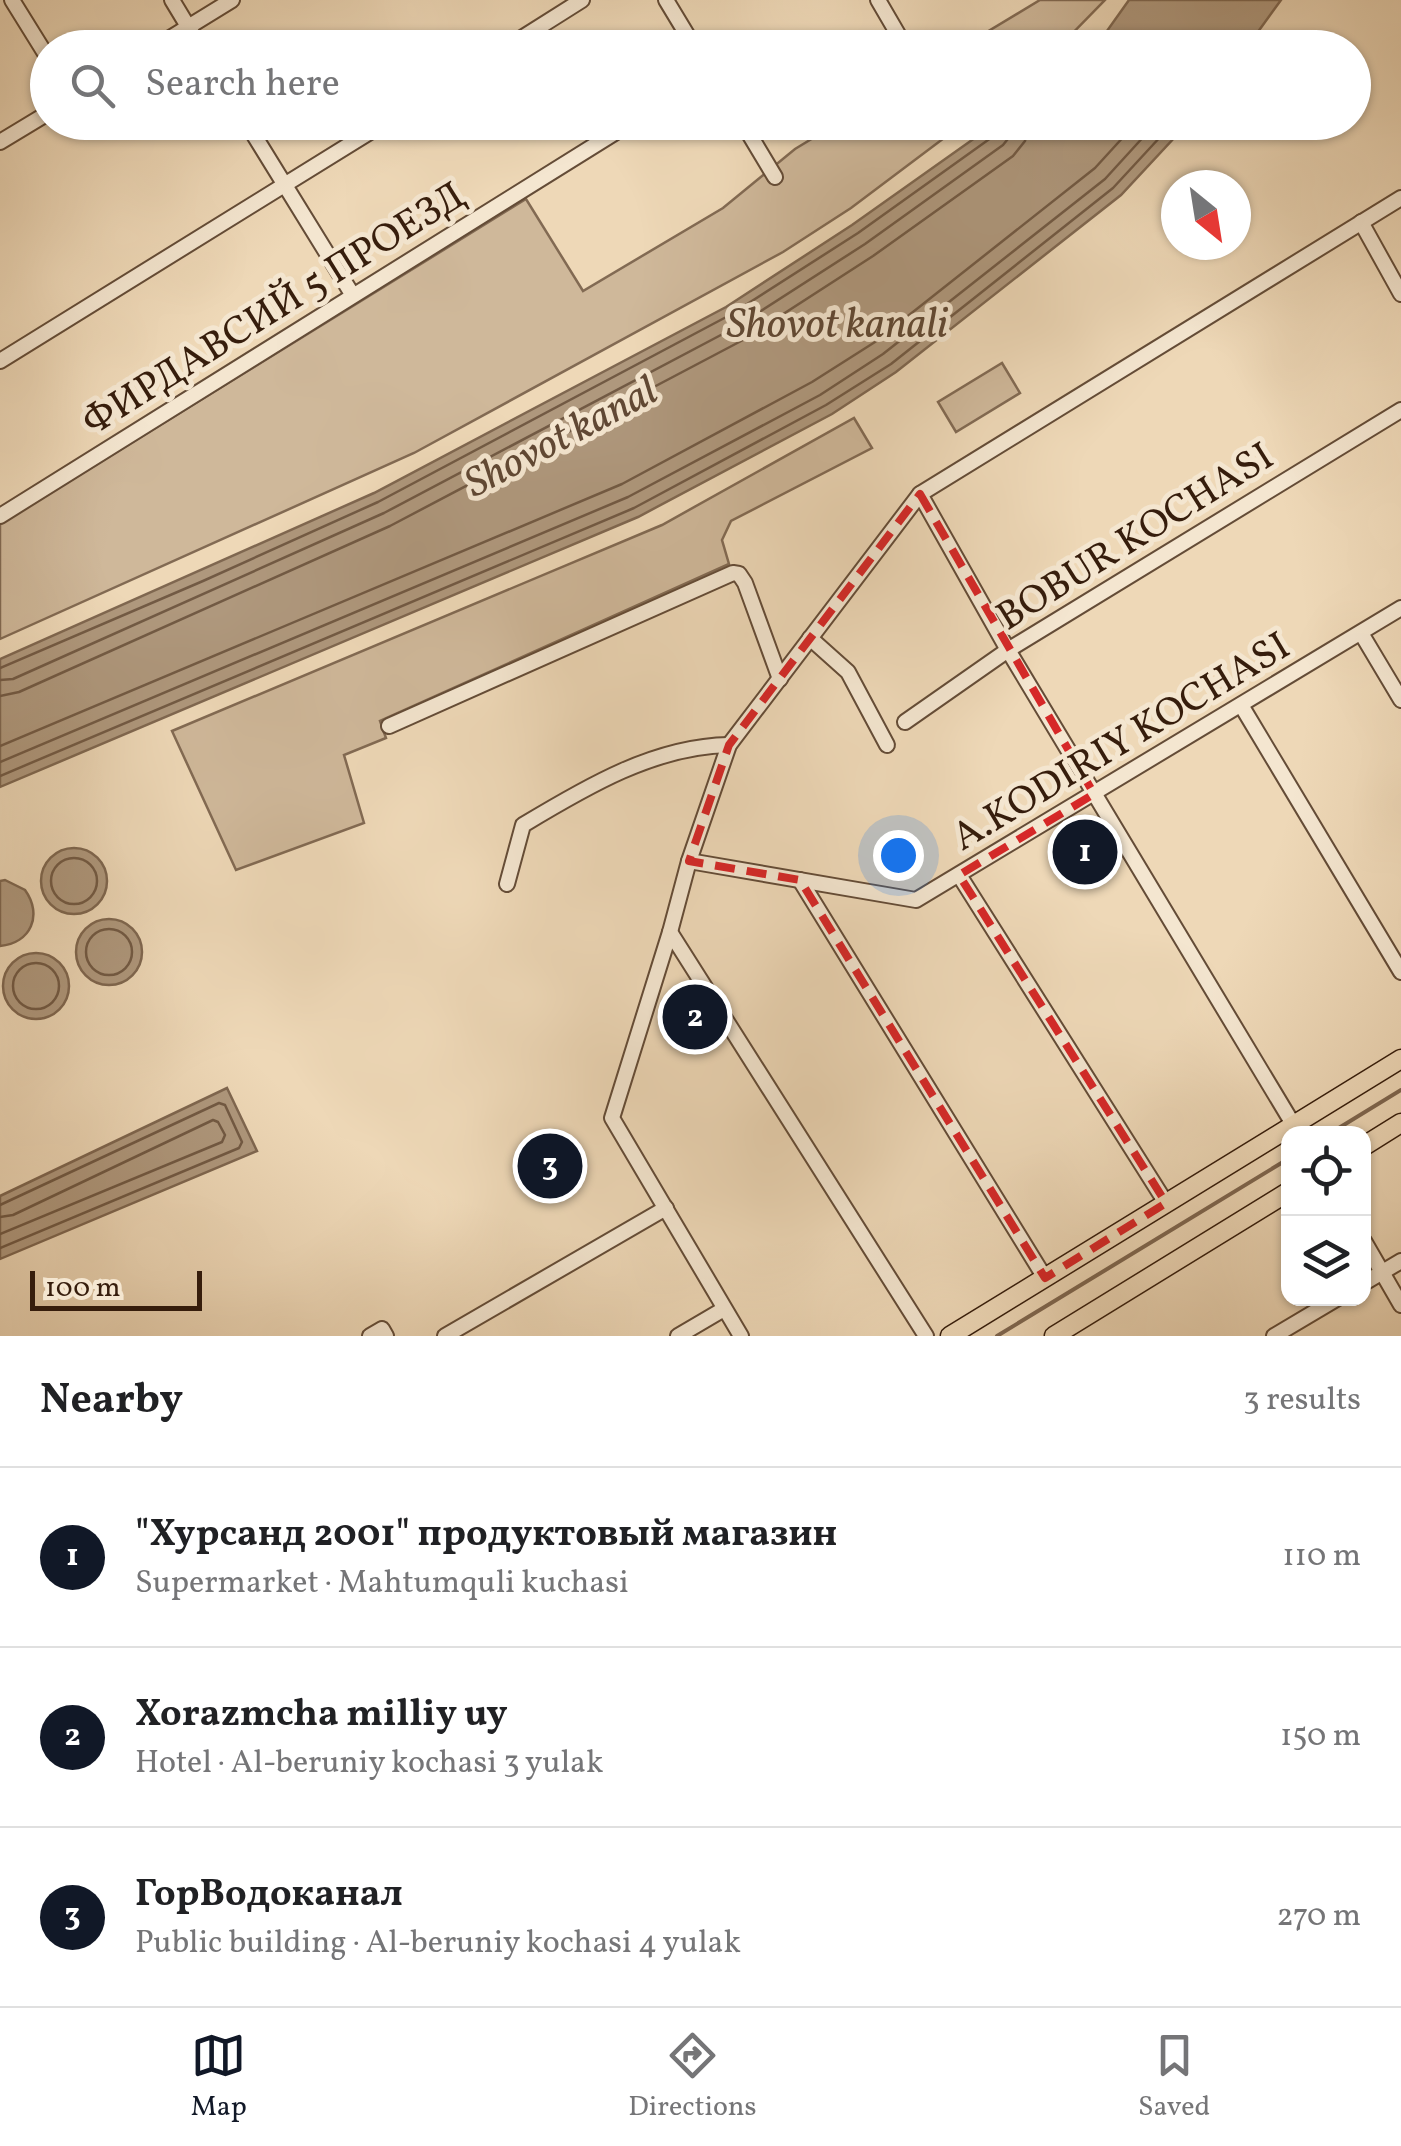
<!DOCTYPE html>
<html lang="en">
<head>
<meta charset="utf-8">
<style>
  :root { --surface:#fff; --page:#f6f6f6; --text:#202124; --muted:#757577; --line:#e0e0e0; --accent:#111827 }
  body { margin:0; font-family:Vollkorn,serif; background:var(--page); color:var(--text) }
  .controls { position:absolute; right:30px; bottom:30px; display:grid; overflow:hidden; border-radius:20px; box-shadow:0 2px 8px #0004 }
  .controls button { width:90px; height:90px; display:grid; place-items:center; padding:0; border:0; border-bottom:2px solid var(--line); background:var(--surface); color:var(--text); font:50px sans-serif }
  .compass { position:absolute; left:1161px; top:170px; width:90px; height:90px; border-radius:50%; background:var(--surface); box-shadow:0 2px 8px #0004; rotate:150deg }
  .scale { position:absolute; left:30px; bottom:25px; width:172px; box-sizing:border-box; padding-left:10px; border:5px solid #361d0c; border-top:0; font-size:28px; line-height:35px; white-space:nowrap; color:#361d0c; -webkit-text-stroke:8px #f4e6d0; paint-order:stroke }
  .you { position:absolute; left:898px; top:855px; width:35px; height:35px; margin:-25px; border:8px solid #fff; border-radius:50%; background:#1a73e8; box-shadow:0 0 0 15px #1a73e833 }
  .badge { display:grid; place-items:center; width:65px; height:65px; border-radius:50%; background:var(--accent); color:#fff; font-size:32px; font-weight:700 }
  .pin { position:absolute; translate:-50% -50%; border:5px solid #fff; box-shadow:0 2px 10px #0006 }
  .list { margin:0; padding:0; list-style:none }
  h2 { display:flex; justify-content:space-between; align-items:center; height:130px; margin:0; padding:0 40px; font-size:42px }
  h2 small { font-size:32px; font-weight:400; color:var(--muted) }
  .list li { display:grid; grid-template-columns:65px 1fr auto; gap:30px; align-items:center; box-sizing:border-box; height:180px; padding:0 40px; border-top:2px solid var(--line) }
  .list b { display:block; font-size:38px; white-space:nowrap }
  .list p { margin:0; font-size:32px; white-space:nowrap; color:var(--muted) }
  .list em { font-size:32px; font-style:normal; color:var(--muted) }
  .icon { flex:none; width:55px; height:55px; fill:none; stroke:currentColor; stroke-width:2; stroke-linecap:round; stroke-linejoin:round }
  .map { position:relative; flex:none; width:1401px; height:1336px; overflow:hidden }
  .search { position:absolute; background:var(--surface); box-shadow:0 2px 8px #0004; left:30px; right:30px; top:30px; height:110px; display:flex; align-items:center; gap:25px; box-sizing:border-box; padding:0 35px; border-radius:55px; color:var(--muted); font-size:38px }
  .sheet { height:670px; background:var(--surface) }
  nav { display:flex; justify-content:space-around; align-items:center; box-sizing:border-box; height:140px; border-top:2px solid var(--line); background:var(--surface); font-size:28px; color:var(--muted) }
  nav a { display:grid; justify-items:center; gap:5px }
  nav .on { color:var(--accent) }
  .map>svg:first-child { display:block }
</style>
</head>
<body>
<div class="map">
<svg width="1401" height="1336" viewBox="0 0 1401 1336">
  <rect width="100%" height="100%" fill="#eed8b7"/>
  <filter id="stains"><feTurbulence type="fractalNoise" baseFrequency=".002" numOctaves="4"/><feColorMatrix values="0 0 0 0 .2 0 0 0 0 .09 0 0 0 0 .02 0 0 0 .5 -.17"/></filter>
  <radialGradient id="worn" r=".72"><stop offset=".6" stop-color="#630" stop-opacity="0"/><stop offset="1" stop-color="#630" stop-opacity=".3"/></radialGradient>
  <g fill="#cfb89a" stroke="#826a53" stroke-width="2.5">
    <path d="M1040 0H1105L1059 47H962Z"/>
    <path d="M838 123H964L851 208 783 252 414 453 0 639V524L526 199 583 291 723 208 795 149Z"/>
    <path d="M1002 363 1020 393 956 432 938 402Z"/>
    <path d="M854 418 872 448 731 521 722 540 729 564 380 721 386 738 344 755 364 823 236 870 172 731 662 525Z"/>
  </g>
  <g fill="#af987d" stroke="#7f6750" stroke-width="2.5">
    <path d="M1129 0H1281L1247 47H1087L1107 31Z"/>
    <path d="M996 123H1188L1121 195 896 372 832 414 638 517 0 787V659L374 493 726 307 852 225Z"/>
    <circle cx="74" cy="881" r="33"/>
    <path d="M5 880 25 890C43 915 31 943 0 946V881Z"/>
    <circle cx="109" cy="952" r="33"/>
    <circle cx="36" cy="986" r="33"/>
    <path d="M227 1088 257 1151 0 1259V1196Z"/>
  </g>
  <g fill="none" stroke-linecap="round" stroke-linejoin="round">
    <g stroke="#725a44" stroke-width="2.5">
      <path d="M0 668 203 581 378 502 730 315 858 233 995 135 1000 122"/>
      <path d="M0 680 13 679 384 513 736 327 865 244 1003 145 1011 135 1013 122"/>
      <path d="M0 696 19 692 390 526 743 340 873 256 1013 156 1025 141 1028 122"/>
      <path d="M0 746 622 484 812 382 875 342 1095 168 1137 122"/>
      <path d="M0 762 628 497 820 395 883 354 1105 179 1157 122"/>
      <path d="M0 776 634 508 826 405 891 364 1113 188 1174 122"/>
      <circle cx="74" cy="881" r="23"/>
      <circle cx="109" cy="952" r="23"/>
      <circle cx="36" cy="986" r="23"/>
      <path d="M0 1205 219 1103 225 1105 242 1142 239 1148 0 1248"/>
      <path d="M0 1217 13 1215 213 1120 218 1122 225 1135 222 1142 0 1234"/>
    </g>
    <g stroke="#7f6750" stroke-width="4">
      <path d="M1329 1134 1401 1090"/>
      <path d="M997 1336 1288 1159"/>
    </g>
    <g stroke="#644c37" stroke-width="18">
      <g id="minor">
        <path d="M12 0 48 58"/>
        <path d="M172 0 201 48"/>
        <path d="M666 0 695 48"/>
        <path d="M878 0 899 36"/>
        <path d="M154 48 232 0"/>
        <path d="M506 48 582 0"/>
        <path d="M246 122 352 294"/>
        <path d="M742 122 775 177"/>
        <path d="M0 142 48 113"/>
        <path d="M1361 222 1401 294"/>
        <path d="M0 361 386 122"/>
        <path d="M920 494 1008 650 1299 1134"/>
        <path d="M0 516 632 122"/>
        <path d="M1361 633 1401 700"/>
        <path d="M810 638 848 672 887 745"/>
        <path d="M1241 705 1401 972"/>
        <path d="M905 722 1008 650 1401 410"/>
        <path d="M389 726 733 573 739 574 745 583 780 679"/>
        <path d="M689 861 916 900 1401 608"/>
        <path d="M959 875 1166 1203"/>
        <path d="M800 880 1045 1278"/>
        <path d="M507 884 523 825C586 787 655 746 729 745"/>
        <path d="M670 932 926 1336"/>
        <path d="M1364 1241 1401 1305"/>
        <path d="M1364 1283 1401 1261"/>
        <path d="M370 1336 382 1329 386 1336"/>
        <path d="M445 1336 666 1208"/>
        <path d="M678 1336 724 1309"/>
        <path d="M741 1336 612 1118 670 932 689 861 729 745 920 494 1401 198"/>
        <path d="M1274 1336 1338 1298"/>
      </g>
    </g>
    <g stroke="#361d0c" stroke-width="21">
      <g id="major">
        <path d="M1364 1146 1401 1123"/>
        <path d="M950 1336 1401 1059"/>
        <path d="M1054 1336 1288 1192"/>
      </g>
    </g>
    <use href="#minor" stroke="#f4e6d0" stroke-width="14"/>
    <use href="#major" stroke="#eed8b7" stroke-width="18"/>
  </g>
  <path fill="none" stroke="#d62828" stroke-width="8" stroke-dasharray="20 12" stroke-linejoin="round" d="M920 494 1094 794 959 875 1166 1203 1045 1278 800 880 689 861 729 745Z"/>
  <g text-anchor="middle" stroke-width="10" stroke-linejoin="round" paint-order="stroke">
    <g font-size="40" fill="#361d0c" stroke="#f4e6d0">
      <text transform="translate(273 307) rotate(-32)" y="14">ФИРДАВСИЙ 5 ПРОЕЗД</text>
      <text transform="translate(1134 535) rotate(-32)" y="14">BOBUR KOCHASI</text>
      <text transform="translate(1120 740) rotate(-31)" y="14">A.KODIRIY KOCHASI</text>
    </g>
    <g font-size="42" font-style="italic" fill="#604834" stroke="#f4e6d0">
      <text x="837" y="337">Shovot kanali</text>
      <text transform="translate(560 435) rotate(-28)" y="15">Shovot kanal</text>
    </g>
  </g>
  <rect width="100%" height="100%" filter="url(#stains)"/>
  <rect width="100%" height="100%" fill="url(#worn)"/>
</svg>
<div class="controls">
<button><svg class="icon" aria-label="locate" viewBox="0 0 24 24"><circle cx="12" cy="12" r="6"/><path d="M12 2v4M12 18v4M2 12h4M18 12h4"/></svg></button>
<button><svg class="icon" aria-label="layers" viewBox="0 0 24 24"><path d="M12 4l9 5-9 5-9-5zM3 14l9 5 9-5"/></svg></button>
</div>
<svg class="compass" viewBox="-18 -18 36 36"><path d="M0-13l5 13h-10z" fill="#e53935"/><path d="M0 13l5-13h-10z" fill="#757577"/></svg>
<div class="scale">100 m</div>
<div class="you"></div>
<div class="pin badge" style="left:1085px;top:852px">1</div>
<div class="pin badge" style="left:695px;top:1017px">2</div>
<div class="pin badge" style="left:550px;top:1166px">3</div>
<div class="search"><svg class="icon" aria-label="search" viewBox="0 0 24 24"><circle cx="10" cy="10" r="6"/><path d="M15 15l6 6"/></svg>Search here</div>
</div>
<section class="sheet">
<h2>Nearby<small>3 results</small></h2>
<ul class="list">
<li><span class="badge">1</span><div><b>&quot;Хурсанд 2001&quot; продуктовый магазин</b><p>Supermarket · Mahtumquli kuchasi</p></div><em>110 m</em></li>
<li><span class="badge">2</span><div><b>Xorazmcha milliy uy</b><p>Hotel · Al-beruniy kochasi 3 yulak</p></div><em>150 m</em></li>
<li><span class="badge">3</span><div><b>ГорВодоканал</b><p>Public building · Al-beruniy kochasi 4 yulak</p></div><em>270 m</em></li>
</ul>
</section>
<nav>
<a class="on"><svg class="icon" aria-label="map" viewBox="0 0 24 24"><path d="M3 6l6-2 6 2 6-2v14l-6 2-6-2-6 2zM9 4v14M15 6v14"/></svg>Map</a>
<a><svg class="icon" aria-label="directions" viewBox="0 0 24 24"><path d="M12 3l9 9-9 9-9-9zM9 14v-3h6M13 9l2 2-2 2"/></svg>Directions</a>
<a><svg class="icon" aria-label="saved" viewBox="0 0 24 24"><path d="M7 4h10v16l-5-4-5 4z"/></svg>Saved</a>
</nav>
</body>
</html>
